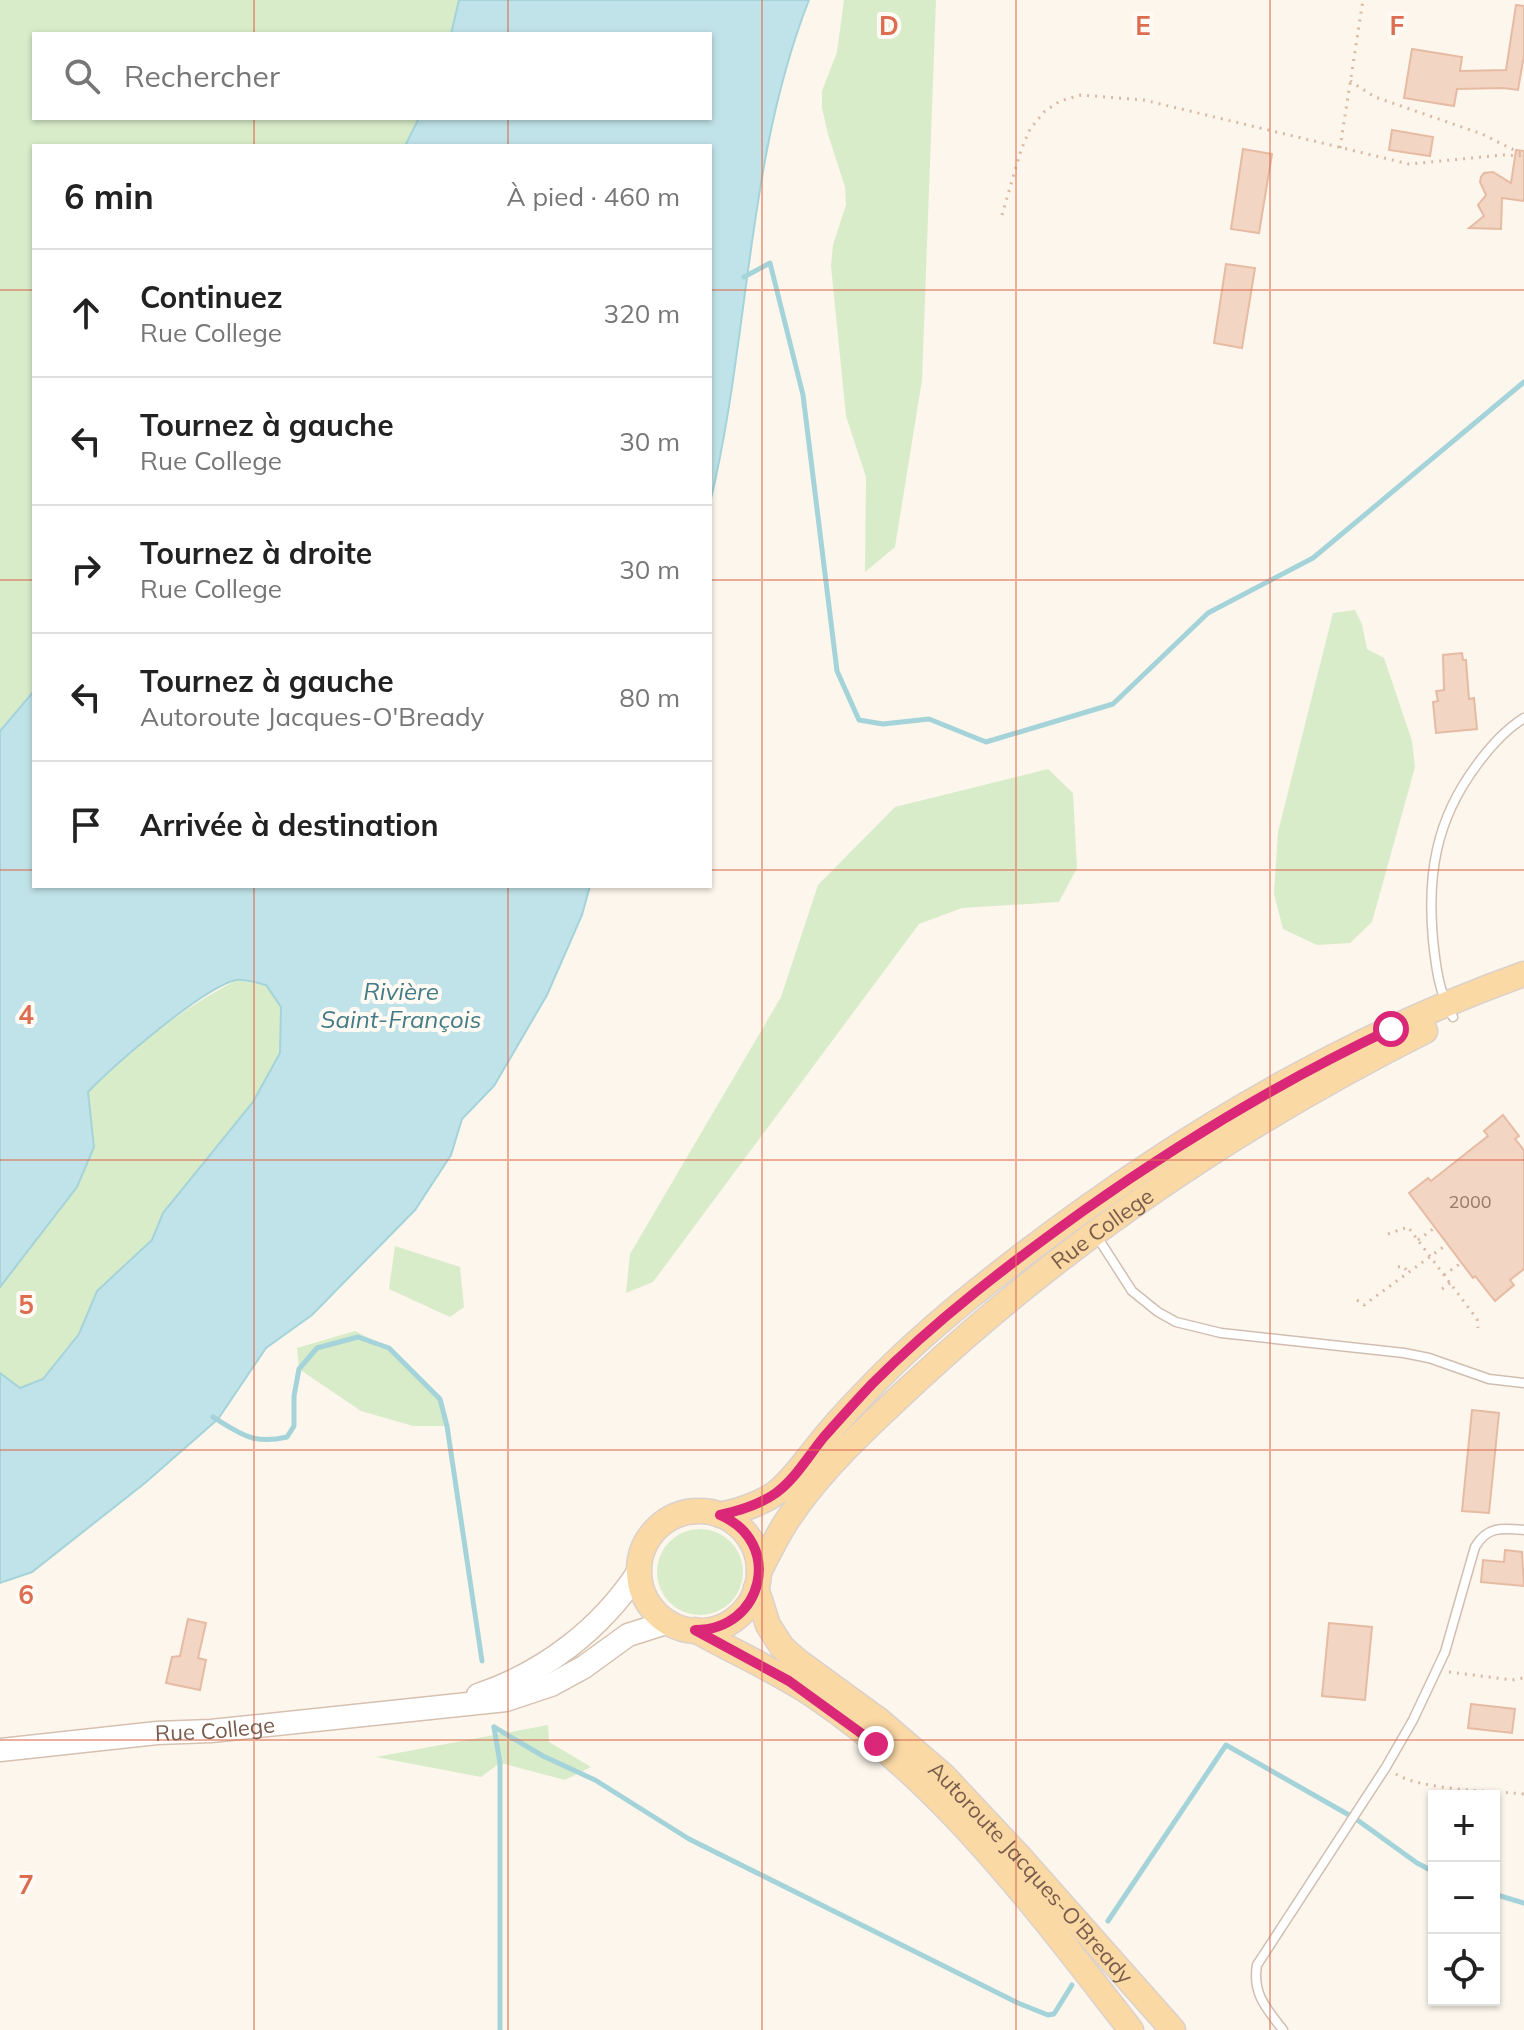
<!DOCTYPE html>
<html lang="fr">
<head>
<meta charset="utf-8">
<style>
  :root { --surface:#fff; --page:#f6f6f6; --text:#222; --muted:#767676; --line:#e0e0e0 }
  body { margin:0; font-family:Mulish,sans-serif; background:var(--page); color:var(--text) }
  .controls { position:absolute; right:24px; bottom:24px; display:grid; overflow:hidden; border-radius:0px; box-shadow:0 2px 6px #0004 }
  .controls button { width:72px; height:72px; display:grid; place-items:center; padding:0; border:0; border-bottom:2px solid var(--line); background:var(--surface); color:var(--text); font:40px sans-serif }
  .stop { position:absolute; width:24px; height:24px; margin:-18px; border:6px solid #db2777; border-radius:50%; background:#fff }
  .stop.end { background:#db2777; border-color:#fff; box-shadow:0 2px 8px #0008 }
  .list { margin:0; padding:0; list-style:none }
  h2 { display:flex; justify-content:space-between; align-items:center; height:104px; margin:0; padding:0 32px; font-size:34px }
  h2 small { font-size:26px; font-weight:400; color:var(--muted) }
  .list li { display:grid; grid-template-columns:52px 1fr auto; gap:24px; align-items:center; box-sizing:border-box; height:128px; padding:0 32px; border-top:2px solid var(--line) }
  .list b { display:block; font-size:30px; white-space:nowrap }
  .list p { margin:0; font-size:26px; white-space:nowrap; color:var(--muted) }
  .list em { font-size:26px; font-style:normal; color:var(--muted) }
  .icon { flex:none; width:44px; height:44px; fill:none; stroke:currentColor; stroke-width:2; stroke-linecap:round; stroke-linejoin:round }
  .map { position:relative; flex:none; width:1524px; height:2030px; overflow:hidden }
  .search { position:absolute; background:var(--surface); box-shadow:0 2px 6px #0004; left:32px; top:32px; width:680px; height:88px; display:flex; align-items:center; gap:20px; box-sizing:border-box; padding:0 28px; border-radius:0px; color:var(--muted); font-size:30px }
  .panel { position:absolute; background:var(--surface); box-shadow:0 2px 6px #0004; left:32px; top:144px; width:680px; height:744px; border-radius:0px }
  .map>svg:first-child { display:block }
</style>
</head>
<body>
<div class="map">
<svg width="1524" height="2030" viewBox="0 0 1524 2030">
  <rect width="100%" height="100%" fill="#fdf6ec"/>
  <g fill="#d8ecc9">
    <path d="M0 0H459L451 34H34V118H419L405 146H34V691L0 731Z"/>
    <path d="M844 0H936L922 380 895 547 865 572 866 477 846 416 831 266 833 245 846 205 845 187 828 134 822 108V91L837 52Z"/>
    <path d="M1355 610 1362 624 1367 649 1384 658 1412 741 1415 767 1372 922 1350 943 1317 945 1283 929 1274 894 1278 832 1333 613Z"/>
    <path d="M1048 769 1073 793 1077 868 1059 902 962 908 919 924 653 1282 626 1293 630 1254 781 997 818 885 895 807Z"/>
    <path d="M237 980 266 985 281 1007 280 1053 253 1102 163 1213 152 1240 97 1291 79 1334 43 1379 20 1388 0 1373V1287L77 1187 94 1147 88 1092C131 1049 182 1008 237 980Z"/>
    <path d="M395 1246 460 1267 464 1307 450 1317 389 1289Z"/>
    <path d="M355 1331 389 1348 440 1399 447 1426H413L361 1411 299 1369 297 1348Z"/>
    <circle cx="700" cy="1572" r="43"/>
    <path d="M548 1725 549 1742 591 1767 565 1780 500 1763 481 1777 376 1757Z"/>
  </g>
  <g fill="#bfe3e8" stroke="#a5d3da" stroke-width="2">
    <path d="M459 0H809C746 160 750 337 710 503V146H405L419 118H710V34H451Z"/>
    <path d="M34 691V886H590L582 915 547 995 494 1086 462 1119 451 1155 415 1210 312 1315 266 1348 218 1419 145 1483 32 1572 0 1583V1373L20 1388 43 1379 79 1334 97 1291 152 1240 163 1213 253 1102 280 1053 281 1007 266 985C258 983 244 979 236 980 202 988 113 1066 88 1092L94 1147 77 1187 0 1287V731Z"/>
  </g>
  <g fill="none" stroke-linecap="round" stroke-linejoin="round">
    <g stroke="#a5d3da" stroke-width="5">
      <path d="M744 277 770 263 803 395 837 671 859 720 883 724 929 719 986 742 1113 704 1208 613 1313 558 1524 382"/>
      <path d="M213 1417C241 1434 253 1445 287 1437L294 1426V1396L299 1369 317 1348 358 1337 389 1348 440 1399 447 1426 482 1661"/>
      <path d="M494 1727 543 1756 595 1780 689 1839 1018 2003 1048 2015 1054 2014 1072 1985"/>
      <path d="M494 1727 500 1763V2030"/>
      <path d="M1494 1894 1524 1903"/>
      <path d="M1108 1921 1226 1745 1356 1819 1417 1863 1434 1872"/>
    </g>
  </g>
  <g fill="#f3d5c3" stroke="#e6bba3" stroke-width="2">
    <path d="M1516 5 1524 6V55L1518 90 1503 88 1457 89 1454 106 1404 98 1412 49 1462 57 1460 71 1506 70Z"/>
    <path d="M1392 130 1433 137 1430 156 1389 150Z"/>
    <path d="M1243 149 1272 154 1259 233 1231 229Z"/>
    <path d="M1516 150 1524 151V201L1502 198 1501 229 1469 228 1484 216 1478 205 1486 195 1480 182 1481 177 1484 173 1493 172 1511 183Z"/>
    <path d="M1226 264 1255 268 1242 348 1214 343Z"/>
    <path d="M1462 653 1463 660H1466L1469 699 1474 698 1477 729 1436 733 1433 702 1438 701 1436 691 1444 690 1443 655Z"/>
    <path d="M1503 1115 1519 1136 1515 1139 1524 1150V1269L1510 1280 1514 1285 1495 1301 1475 1276 1473 1278 1409 1193 1428 1178 1431 1181 1488 1136 1484 1131Z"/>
    <path d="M1472 1410 1499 1413 1489 1513 1462 1511Z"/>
    <path d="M1505 1550 1522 1552 1524 1586 1481 1582 1483 1560 1504 1562Z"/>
    <path d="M188 1619 206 1623 198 1658 206 1660 200 1690 166 1683 172 1657 180 1656Z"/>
    <path d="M1329 1623 1372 1627 1365 1700 1322 1696Z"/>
    <path d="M1471 1704 1515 1709 1512 1733 1468 1728Z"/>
  </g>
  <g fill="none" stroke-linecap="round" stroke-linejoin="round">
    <g stroke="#d1beb0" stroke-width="11">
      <g id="lane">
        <path d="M1453 1017C1439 992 1436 969 1433 940 1427 874 1436 820 1476 766 1489 748 1505 730 1524 718"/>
        <path d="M1096 1235 1132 1291 1158 1312 1176 1322 1221 1333 1404 1353 1429 1358 1489 1379 1524 1383"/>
        <path d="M1283 2030C1267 2009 1252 1994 1257 1965L1386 1767 1413 1720 1445 1652 1475 1547C1487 1526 1502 1528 1524 1530"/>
      </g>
    </g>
    <g stroke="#d6c0b0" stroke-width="25">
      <g id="secondary">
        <path d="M478 1695C544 1673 601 1629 639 1571"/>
        <path id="s1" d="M0 1750 157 1733 211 1731 506 1700 551 1685 584 1667 628 1635 669 1622"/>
      </g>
    </g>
    <g stroke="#dad1cd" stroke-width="27">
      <g id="primary">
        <circle cx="699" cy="1571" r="60"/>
        <path d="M720 1515C739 1511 759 1505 776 1493 790 1482 801 1467 812 1453 827 1434 843 1415 860 1398 908 1346 963 1301 1019 1258 1171 1141 1342 1039 1524 974"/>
        <path id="s2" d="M759 1572C768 1554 777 1536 788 1519 823 1466 875 1420 921 1377 1072 1237 1241 1124 1425 1031"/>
        <path id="s3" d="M756 1588 768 1625 782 1647 799 1662 880 1721 943 1775 1018 1855 1173 2030"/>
        <path d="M695 1630C734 1652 775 1670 813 1695 945 1784 1034 1906 1131 2030"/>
      </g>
    </g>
    <g stroke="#d9b8a5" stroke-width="3" stroke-dasharray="2 6" stroke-linecap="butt">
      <path d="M1350 81 1375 97 1482 134 1524 155"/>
      <path d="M1340 148 1363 0"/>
      <path d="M1002 215 1021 150 1030 129 1045 111 1060 101 1081 95 1144 100 1409 164 1503 155 1524 156"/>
      <path d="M1388 1234 1408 1227 1477 1319 1478 1328"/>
      <path d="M1418 1240 1433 1229"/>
      <path d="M1398 1267 1403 1266 1408 1272"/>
      <path d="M1444 1275 1461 1263"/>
      <path d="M1442 1289 1450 1283"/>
      <path d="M1357 1300 1364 1305 1446 1245"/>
      <path d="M1449 1672 1512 1680 1524 1678"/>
      <path d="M1396 1774C1420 1790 1493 1791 1524 1794"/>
    </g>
    <use href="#lane" stroke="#fff" stroke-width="8"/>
    <use href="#secondary" stroke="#fff" stroke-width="22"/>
    <use href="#primary" stroke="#fbd9a5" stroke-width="24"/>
  </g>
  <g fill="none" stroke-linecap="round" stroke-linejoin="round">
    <path stroke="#db2777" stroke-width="10" d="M876 1744 789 1681 695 1630C764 1630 784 1542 720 1515 739 1511 759 1505 776 1493 795 1479 808 1457 823 1438 839 1420 855 1402 872 1384 936 1320 1009 1264 1083 1211 1181 1142 1283 1080 1391 1029"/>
  </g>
  <path fill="none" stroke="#dc6d51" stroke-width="2" stroke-opacity="0.55" d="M254 0V34M508 0V34M762 0V2030M1016 0V2030M1270 0V2030M254 118V146M508 118V146M0 290H34M710 290H1524M0 580H34M710 580H1524M0 870H34M710 870H1524M254 886V2030M508 886V2030M0 1160H1524M0 1450H1524M0 1740H1524"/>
  <g text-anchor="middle" stroke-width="8" stroke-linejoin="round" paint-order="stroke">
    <g font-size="18" fill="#987a6a">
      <text x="1470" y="1208">2000</text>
    </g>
    <g font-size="22" fill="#7a5c4d" stroke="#fffaf3">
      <text dy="8" stroke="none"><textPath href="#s2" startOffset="490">Rue College</textPath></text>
      <text dy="8" stroke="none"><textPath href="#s1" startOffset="216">Rue College</textPath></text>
      <text dy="8" stroke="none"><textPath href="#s3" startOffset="402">Autoroute Jacques-O'Bready</textPath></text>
    </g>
    <g font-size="24" font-style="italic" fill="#437c86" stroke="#fffaf3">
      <text x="401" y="1000">Rivière<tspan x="401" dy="28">Saint-François</tspan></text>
    </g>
  </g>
  <g font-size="26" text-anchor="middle" font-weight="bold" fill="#dc6d51" stroke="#fffaf3" stroke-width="8" stroke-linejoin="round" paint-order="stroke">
    <text x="889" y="35">D</text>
    <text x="1143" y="35">E</text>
    <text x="1397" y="35">F</text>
    <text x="26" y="1024">4</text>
    <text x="26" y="1314">5</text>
    <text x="26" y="1604">6</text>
    <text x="26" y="1894">7</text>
  </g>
</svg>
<div class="controls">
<button>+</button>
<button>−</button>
<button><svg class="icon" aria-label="locate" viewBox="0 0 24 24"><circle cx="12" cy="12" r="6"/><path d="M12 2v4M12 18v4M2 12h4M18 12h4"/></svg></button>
</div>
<div class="stop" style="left:1391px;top:1029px"></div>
<div class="stop end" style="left:876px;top:1744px"></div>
<div class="search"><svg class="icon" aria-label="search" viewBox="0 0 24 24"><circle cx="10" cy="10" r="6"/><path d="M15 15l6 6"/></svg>Rechercher</div>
<section class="panel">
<h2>6 min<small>À pied · 460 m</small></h2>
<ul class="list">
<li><svg class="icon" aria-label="ahead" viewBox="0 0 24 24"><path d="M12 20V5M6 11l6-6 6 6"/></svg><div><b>Continuez</b><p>Rue College</p></div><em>320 m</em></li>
<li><svg class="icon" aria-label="left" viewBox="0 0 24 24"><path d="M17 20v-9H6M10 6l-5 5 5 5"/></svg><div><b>Tournez à gauche</b><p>Rue College</p></div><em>30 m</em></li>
<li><svg class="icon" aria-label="right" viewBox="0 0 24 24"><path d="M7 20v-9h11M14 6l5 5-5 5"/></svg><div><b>Tournez à droite</b><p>Rue College</p></div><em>30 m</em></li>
<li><svg class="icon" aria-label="left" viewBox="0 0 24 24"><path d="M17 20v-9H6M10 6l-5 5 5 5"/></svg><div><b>Tournez à gauche</b><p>Autoroute Jacques-O'Bready</p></div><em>80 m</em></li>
<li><svg class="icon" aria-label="arrive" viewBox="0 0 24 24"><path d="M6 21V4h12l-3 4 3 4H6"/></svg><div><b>Arrivée à destination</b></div></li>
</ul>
</section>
</div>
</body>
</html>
